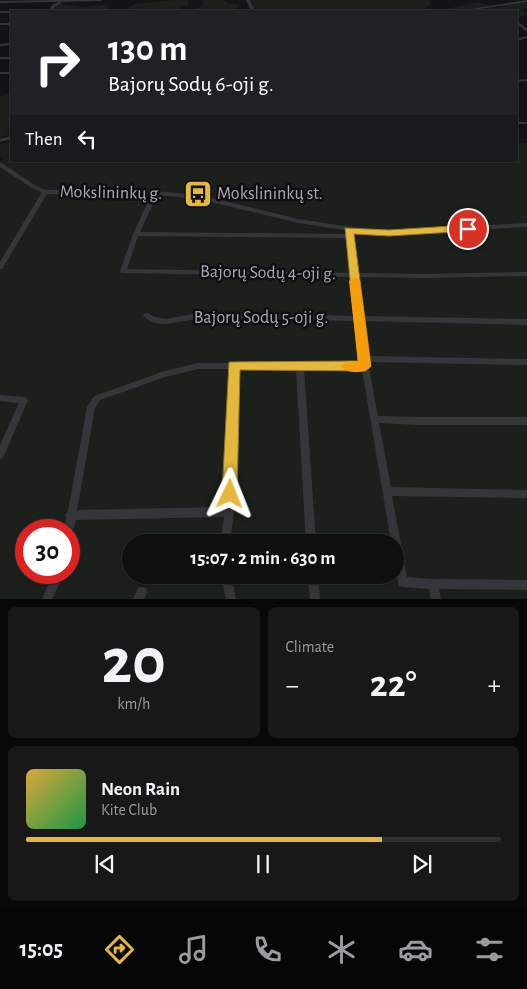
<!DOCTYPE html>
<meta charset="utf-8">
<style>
body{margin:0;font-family:"Alegreya Sans",sans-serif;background:#181819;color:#f1f3f6;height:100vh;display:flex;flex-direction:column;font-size:19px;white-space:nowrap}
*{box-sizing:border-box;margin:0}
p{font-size:16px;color:#9b9c9f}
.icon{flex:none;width:28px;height:28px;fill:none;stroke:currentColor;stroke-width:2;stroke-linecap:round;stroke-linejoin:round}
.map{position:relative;height:599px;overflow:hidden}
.sheet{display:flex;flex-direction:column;gap:8px;padding:8px;background:#080809;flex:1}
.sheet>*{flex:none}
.guide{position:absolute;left:10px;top:10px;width:508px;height:152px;border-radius:0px;box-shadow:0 1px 4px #0004,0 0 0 1px #2f2f30;background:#202124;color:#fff;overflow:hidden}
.speed{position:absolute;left:15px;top:519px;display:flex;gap:10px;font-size:25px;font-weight:700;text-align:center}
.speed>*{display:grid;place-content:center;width:65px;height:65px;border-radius:50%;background:#0f0f10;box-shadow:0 1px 4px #0004,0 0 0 1px #2f2f30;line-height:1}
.speed .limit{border:8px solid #d22;background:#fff;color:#111}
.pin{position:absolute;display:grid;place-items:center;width:42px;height:42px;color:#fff;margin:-21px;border:2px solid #fff;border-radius:50%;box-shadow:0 1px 5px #0007}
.me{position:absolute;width:55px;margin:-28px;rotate:2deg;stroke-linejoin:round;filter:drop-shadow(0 0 4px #0008)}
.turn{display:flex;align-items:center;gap:18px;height:105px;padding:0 15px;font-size:22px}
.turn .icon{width:65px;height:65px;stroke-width:2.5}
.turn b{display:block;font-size:35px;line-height:42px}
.then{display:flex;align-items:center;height:48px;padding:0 15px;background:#0003;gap:10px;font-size:19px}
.big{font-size:38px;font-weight:700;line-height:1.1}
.sheet .tile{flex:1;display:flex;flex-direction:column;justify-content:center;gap:8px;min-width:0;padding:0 18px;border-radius:8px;background:#181819}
.sheet .dial{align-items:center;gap:0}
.dial b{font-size:65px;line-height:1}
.song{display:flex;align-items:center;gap:15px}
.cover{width:60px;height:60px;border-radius:8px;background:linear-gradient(135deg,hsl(40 70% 55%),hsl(140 70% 35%))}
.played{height:5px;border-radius:2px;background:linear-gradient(90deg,#e5b73d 75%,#2f2f30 75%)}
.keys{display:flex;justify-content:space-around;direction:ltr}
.heat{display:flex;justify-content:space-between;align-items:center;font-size:28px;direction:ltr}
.sheet .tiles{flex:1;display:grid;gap:8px;grid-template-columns:1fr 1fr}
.tile:last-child{grid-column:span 2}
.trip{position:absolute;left:122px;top:534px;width:282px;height:50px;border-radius:25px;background:#0f0f10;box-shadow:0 1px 4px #0004,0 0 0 1px #2f2f30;font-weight:700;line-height:50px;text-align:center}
.dock{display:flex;height:80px;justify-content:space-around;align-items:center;background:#060606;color:#9b9c9f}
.dock .icon{width:35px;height:35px}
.dock .active{color:#e5b73d}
.dock b{font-size:22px;color:#f1f3f6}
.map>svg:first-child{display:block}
.green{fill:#1b201c;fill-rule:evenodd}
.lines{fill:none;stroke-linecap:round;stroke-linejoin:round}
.minor{fill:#35363a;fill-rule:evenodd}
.tertiary{fill:#35363a;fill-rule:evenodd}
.route{fill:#e5b73d;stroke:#957728}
.slow{fill:#f59e0b}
.labels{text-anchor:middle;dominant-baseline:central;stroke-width:5;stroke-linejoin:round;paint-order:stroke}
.street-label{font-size:18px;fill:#a7aab5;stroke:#0f0f11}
.poi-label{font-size:18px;fill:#a7aab5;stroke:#0f0f11;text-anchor:start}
</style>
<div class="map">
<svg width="527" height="599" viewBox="0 0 527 599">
<rect width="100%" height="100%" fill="#141416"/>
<!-- green -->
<g class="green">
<path d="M175,0H187L189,5L181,7L182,11H133L128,8L135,4Z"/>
<path d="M202,0H224L229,4H238L239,8L226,11H186L203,6Z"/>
<path d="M251,0H429L431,4L425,8L430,11H256Z"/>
<path d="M527,2V8L522,9L527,14L516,19V11H436L475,3H481L491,8Z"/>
<path d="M61,4L86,7L107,4L110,11H53L54,7Z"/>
<path d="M11,93V134L0,138V96Z"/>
<path d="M11,140V161H516V143H527V599H0V162L5,160L0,156V144ZM26,530H69V572H26ZM131,542H396V575H131Z"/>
</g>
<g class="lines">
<!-- minor -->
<g class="minor">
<path d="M51,0H102L100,1L0,3V1Z"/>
<path d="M246,0H250L255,11H251Z"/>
<path d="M527,0V2L465,11H458Z"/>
<path d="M59,2L62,3L54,7L53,11H49L52,5Z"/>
<path d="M0,11H12L11,13H0Z"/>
<path d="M516,20L527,29V32L516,23Z"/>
<rect x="0" y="23" width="11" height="2"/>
<path d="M527,36V38L516,41V39Z"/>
<path d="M11,43V45L0,46V44Z"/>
<rect x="0" y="57" width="11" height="2"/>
<rect x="0" y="72" width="11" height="2"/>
<path d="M527,79V81L516,82V80Z"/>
<rect x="516" y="122" width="11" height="2"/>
<path d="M11,136V139L0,142V139Z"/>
<path d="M45,190L48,192L2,269H0V262L42,192Z"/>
<path d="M155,191L158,193L140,232L346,234V230L349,228L352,230L357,273L425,274L527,272V276L425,278L358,277L363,316L527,319V325L363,321L368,356L527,359V365L368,362L378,416L418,417H527V425H418L379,423L391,487L527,490V498L392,496L407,577L433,579L527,580V590L439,589L441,599H431L429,589L403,587L399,586L396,573V542H391L362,369H304L316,542H306L296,369H237L234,512L230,542H220L224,517L76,520L72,533L69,535V530H64L66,518L65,515L68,511L87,407L94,396L165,371L198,363H230L233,362L236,363H361L356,321L203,318L166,324H159L150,321L143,316L144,314L147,313L155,317L166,319L203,312L356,316L351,277L121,273L120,271L133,234L152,193ZM138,236L347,238L351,273L127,269ZM198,369H229L224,507L77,510L95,408L100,400L165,377Z"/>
<path d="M0,395L24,397L27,398L28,400L3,458L0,459V445L19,403L0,401Z"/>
<path d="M54,572H65L52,599H42Z"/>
<path d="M221,575H231L236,599H226Z"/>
<path d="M308,575H318L320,599H310Z"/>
<path d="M142,587L146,588L147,592L144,599H133L138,588Z"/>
</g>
<!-- tertiary -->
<path class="tertiary" d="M0,162L36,186L46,190H145L199,195L298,219L378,231L527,223V227L378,235L298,223L199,199L145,194H45L32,188L0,167Z"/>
</g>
<!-- route -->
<path class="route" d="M468,225L472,229L471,231L389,236L354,234L371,366L365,371L240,370L237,494L235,499L230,502L224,499L222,494L229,362L358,361L345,228L389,230Z"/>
<!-- slow -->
<path class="slow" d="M355,277L360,281L371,366C367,374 346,374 341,366L347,361H358L349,281Z"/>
<!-- icons -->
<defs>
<g id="bus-square" transform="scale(1.4375)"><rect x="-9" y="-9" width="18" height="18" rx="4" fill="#e5b73d" stroke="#0f0f11"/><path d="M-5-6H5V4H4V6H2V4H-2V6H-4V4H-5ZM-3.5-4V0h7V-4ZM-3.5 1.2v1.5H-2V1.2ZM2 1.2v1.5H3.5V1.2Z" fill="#111"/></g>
</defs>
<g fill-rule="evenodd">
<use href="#bus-square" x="198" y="194"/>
</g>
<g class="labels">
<!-- street labels -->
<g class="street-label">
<text transform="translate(111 193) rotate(1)">Mokslininkų g.</text>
<text transform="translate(268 273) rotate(1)">Bajorų Sodų 4-oji g.</text>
<text x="261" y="318">Bajorų Sodų 5-oji g.</text>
</g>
<!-- poi labels -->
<g class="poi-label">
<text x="217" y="194">Mokslininkų st.</text>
</g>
</g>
</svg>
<div class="speed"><div class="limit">30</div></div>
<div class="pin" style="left:468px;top:229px;background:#d93025"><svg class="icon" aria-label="arrive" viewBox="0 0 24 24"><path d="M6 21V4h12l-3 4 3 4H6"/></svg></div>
<svg class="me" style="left:230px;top:494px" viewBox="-20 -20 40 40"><path d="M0-17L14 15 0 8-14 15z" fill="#e5b73d" stroke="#fff" stroke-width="4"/></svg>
<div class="trip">15:07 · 2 min · 630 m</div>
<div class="guide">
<div class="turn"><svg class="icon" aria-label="right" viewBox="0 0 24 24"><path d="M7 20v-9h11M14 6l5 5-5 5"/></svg><div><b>130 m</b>Bajorų Sodų 6-oji g.</div></div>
<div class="then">Then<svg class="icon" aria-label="left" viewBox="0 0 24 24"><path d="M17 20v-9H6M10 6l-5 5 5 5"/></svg></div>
</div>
</div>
<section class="sheet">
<div class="tiles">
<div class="tile dial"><b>20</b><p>km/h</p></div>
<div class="tile"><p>Climate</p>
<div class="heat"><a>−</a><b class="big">22°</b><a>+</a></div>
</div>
<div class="tile">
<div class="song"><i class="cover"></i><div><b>Neon Rain</b><p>Kite Club</p></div></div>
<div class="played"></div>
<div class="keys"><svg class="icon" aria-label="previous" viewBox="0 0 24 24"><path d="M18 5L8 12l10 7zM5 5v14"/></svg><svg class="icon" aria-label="pause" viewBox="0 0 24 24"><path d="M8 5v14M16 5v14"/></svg><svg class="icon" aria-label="next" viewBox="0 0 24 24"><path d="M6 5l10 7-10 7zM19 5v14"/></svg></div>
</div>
</div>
</section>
<nav class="dock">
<b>15:05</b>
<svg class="icon active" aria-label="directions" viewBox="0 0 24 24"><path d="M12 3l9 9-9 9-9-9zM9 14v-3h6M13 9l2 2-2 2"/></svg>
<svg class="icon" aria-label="music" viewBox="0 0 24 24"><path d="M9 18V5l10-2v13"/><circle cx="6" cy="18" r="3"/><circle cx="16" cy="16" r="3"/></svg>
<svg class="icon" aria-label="phone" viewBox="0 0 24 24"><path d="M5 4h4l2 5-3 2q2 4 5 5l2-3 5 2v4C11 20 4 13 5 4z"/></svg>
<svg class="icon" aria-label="climate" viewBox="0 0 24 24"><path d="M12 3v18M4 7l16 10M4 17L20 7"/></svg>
<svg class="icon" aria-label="car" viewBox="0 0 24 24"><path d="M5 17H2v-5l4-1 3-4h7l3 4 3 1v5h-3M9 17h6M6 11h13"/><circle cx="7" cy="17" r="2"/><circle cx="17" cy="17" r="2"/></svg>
<svg class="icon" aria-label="filters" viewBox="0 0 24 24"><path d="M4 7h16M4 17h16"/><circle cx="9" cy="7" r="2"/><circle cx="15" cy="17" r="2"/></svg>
</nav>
